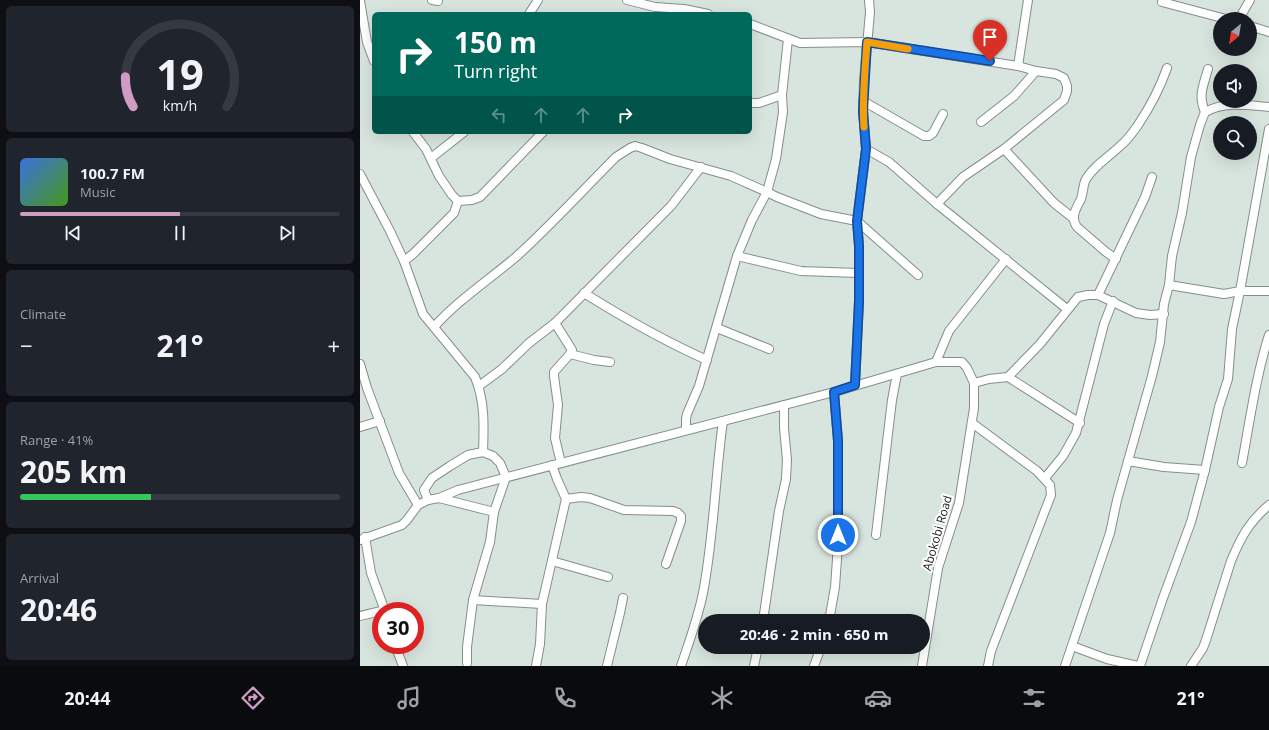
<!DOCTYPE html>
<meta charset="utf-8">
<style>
body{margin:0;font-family:"Open Sans",sans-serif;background:#20242c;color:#f1f3f6;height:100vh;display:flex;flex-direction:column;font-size:15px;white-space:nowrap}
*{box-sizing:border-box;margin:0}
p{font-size:13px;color:#9ea1a6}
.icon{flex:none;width:22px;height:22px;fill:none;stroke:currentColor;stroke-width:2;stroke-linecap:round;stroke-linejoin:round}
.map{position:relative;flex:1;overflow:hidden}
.sheet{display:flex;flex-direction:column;gap:6px;padding:6px;background:#0d0f14;width:360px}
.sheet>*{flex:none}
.top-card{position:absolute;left:12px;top:12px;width:380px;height:122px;border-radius:6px;box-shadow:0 4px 16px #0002;background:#00695c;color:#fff;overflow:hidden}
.needle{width:26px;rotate:210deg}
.tools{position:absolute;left:853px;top:12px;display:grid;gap:8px}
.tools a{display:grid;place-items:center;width:44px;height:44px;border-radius:50%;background:#171b24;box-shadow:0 4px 16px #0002;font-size:20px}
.speed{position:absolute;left:12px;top:602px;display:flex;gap:8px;font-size:20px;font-weight:700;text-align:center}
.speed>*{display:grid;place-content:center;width:52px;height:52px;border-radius:50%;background:#171b24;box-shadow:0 4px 16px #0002;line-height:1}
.speed .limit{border:6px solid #d22;background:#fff;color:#111}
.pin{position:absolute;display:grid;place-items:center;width:34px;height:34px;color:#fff;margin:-41px -17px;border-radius:50% 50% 50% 0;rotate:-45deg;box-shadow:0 0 4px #0007}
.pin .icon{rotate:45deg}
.me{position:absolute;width:44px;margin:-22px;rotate:0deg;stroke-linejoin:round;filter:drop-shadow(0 0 3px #0008)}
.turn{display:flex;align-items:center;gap:14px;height:84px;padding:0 16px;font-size:18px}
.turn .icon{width:52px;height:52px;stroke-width:2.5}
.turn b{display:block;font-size:28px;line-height:34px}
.lanes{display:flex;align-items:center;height:38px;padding:0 16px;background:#0003;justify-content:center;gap:20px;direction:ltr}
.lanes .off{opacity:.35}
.big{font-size:30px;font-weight:700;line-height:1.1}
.sheet .widget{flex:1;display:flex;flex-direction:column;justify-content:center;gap:6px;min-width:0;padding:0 14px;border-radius:6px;background:#20242c}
.sheet .dial{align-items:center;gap:0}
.dial svg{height:104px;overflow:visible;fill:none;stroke:#363941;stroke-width:7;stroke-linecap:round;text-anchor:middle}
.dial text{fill:#f1f3f6;stroke:none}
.song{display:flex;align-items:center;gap:12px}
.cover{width:48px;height:48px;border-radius:6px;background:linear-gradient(135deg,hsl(220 70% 55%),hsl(100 70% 35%))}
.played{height:4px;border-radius:2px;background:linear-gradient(90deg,#d19cc4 50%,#363941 50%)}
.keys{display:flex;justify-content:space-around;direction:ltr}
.heat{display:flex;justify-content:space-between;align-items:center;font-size:22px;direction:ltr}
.charge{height:6px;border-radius:3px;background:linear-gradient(90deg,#34c759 41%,#363941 0)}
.trip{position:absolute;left:338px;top:614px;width:232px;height:40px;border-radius:20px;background:#171b24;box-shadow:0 4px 16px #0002;font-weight:700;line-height:40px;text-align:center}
.dock{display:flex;height:64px;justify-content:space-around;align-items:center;background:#090b0e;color:#9ea1a6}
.dock .icon{width:28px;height:28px}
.dock .current{color:#d19cc4}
.dock b{font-size:18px;color:#f1f3f6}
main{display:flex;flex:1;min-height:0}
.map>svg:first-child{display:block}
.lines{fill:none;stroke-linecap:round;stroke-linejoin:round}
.street-casing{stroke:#848f89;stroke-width:10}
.street{stroke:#fff;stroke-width:8}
.route-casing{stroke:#114b97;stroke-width:10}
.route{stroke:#1a73e8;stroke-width:7}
.slow{stroke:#f59e0b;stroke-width:7}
.labels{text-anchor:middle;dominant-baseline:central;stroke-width:4;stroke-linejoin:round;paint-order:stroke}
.street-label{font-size:12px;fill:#1a1f1c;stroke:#fff}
</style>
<main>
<section class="sheet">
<div class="widget dial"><svg viewBox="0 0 100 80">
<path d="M14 69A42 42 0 1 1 86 69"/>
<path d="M14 69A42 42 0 0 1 8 46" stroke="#d19cc4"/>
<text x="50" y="56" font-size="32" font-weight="700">19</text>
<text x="50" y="72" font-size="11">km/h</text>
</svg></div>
<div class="widget">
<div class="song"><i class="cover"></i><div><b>100.7 FM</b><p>Music</p></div></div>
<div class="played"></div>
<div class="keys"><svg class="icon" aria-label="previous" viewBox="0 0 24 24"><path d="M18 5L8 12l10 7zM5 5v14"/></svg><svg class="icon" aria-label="pause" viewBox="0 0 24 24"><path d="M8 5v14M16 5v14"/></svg><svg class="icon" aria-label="next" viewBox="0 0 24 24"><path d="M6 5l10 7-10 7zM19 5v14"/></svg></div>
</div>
<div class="widget"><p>Climate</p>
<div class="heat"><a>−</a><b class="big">21°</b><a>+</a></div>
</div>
<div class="widget"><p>Range · 41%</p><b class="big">205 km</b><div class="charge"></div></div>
<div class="widget"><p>Arrival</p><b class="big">20:46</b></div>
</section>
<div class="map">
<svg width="909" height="666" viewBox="0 0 909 666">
<rect width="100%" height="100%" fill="#d8e5de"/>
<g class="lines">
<!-- street casing -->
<g class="street-casing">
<g id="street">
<path d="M72,0L78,1"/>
<path d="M267,0L295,7L324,9L348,14"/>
<path d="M0,1L7,42L14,61"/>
<path d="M802,2L866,19"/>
<path d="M169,14L178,0"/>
<path d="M879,19L890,0"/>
<path d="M390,24L440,43L507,42L658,66L676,71L696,74L704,78L707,86V91L704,100L644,149L603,177L577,204"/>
<path d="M890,26L909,32"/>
<path d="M658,66L668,0"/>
<path d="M503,101L564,136H569L573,133L583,114"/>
<path d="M390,103H399L422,95"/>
<path d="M845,112C838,95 843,87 848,69"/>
<path d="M621,122L654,96L676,71"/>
<path d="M53,132L66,149L79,176L92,195L98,201L112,200L120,197L183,132"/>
<path d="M506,149L529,162L577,204L707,309"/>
<path d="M644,149L694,203L713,218"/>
<path d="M71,158L104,132"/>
<path d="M0,174L30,231L44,261L63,314L115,377C125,401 124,426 123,452"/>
<path d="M377,256L441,271L498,273"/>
<path d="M756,259L746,252L717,227C710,217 716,209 721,199C723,193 723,187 725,181C732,167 749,157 760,146C767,141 773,132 778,125C790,107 800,88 807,68"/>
<path d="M44,261L53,254L94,213L98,201"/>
<path d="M809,285L864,294L880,291H909"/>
<path d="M224,293C264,318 304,341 347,360"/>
<path d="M738,295L785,197L792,177"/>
<path d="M195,323L212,350L210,354L194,372V376L198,405L195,438L201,463"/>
<path d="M74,327C98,300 129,280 157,256C191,225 223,190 256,157L270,148L275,146L282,148L310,159L371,176L407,192L417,197L461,214L497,221L558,275"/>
<path d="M357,328L409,349"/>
<path d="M210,354L234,360L250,362"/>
<path d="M576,362L589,331L646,259"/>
<path d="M0,364L7,388L39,473L58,505"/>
<path d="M648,377L720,423"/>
<path d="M495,385L499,301V246L497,221L506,149L503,111L504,80L510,12L509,0"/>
<path d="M119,386L142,369L169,343L195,323L311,206L341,167"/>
<path d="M612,423L677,471L690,485L691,495L631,651L628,666"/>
<path d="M0,427L20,421"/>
<path d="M326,430V419L327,414L339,386L377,256L392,220L407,192L416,159L423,112L422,95L428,39"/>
<path d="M768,461L804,467L845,470"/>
<path d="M882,463C890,420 896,376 909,335"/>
<path d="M685,478L703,456L716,433L744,324L753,301"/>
<path d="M79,498L134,512"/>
<path d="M206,499L221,497L230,498L264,510L313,511L318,513L321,516V521L306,564"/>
<path d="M68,500L64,490L72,478L90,466L108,455L123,452L133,456L140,463L146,477L134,512L130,542L113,600L107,647V663"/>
<path d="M516,535L532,400L537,374"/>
<path d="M5,537L11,573L25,611"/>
<path d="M0,540L42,525L47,520L58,505L68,500L79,498L98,490L474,392L576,362H602L607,368L614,383L629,379L648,377L680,344L718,297L728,295H738L776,313L790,315L804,314"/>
<path d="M192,561L248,577"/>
<path d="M113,600L182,604"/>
<path d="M0,616L25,610"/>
<path d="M403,621L419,511L426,479L427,460L424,428V405"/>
<path d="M469,621L475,587L478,545V441L474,392"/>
<path d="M35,645L43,666"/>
<path d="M712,646L747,659L778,666"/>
<path d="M176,666L180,644L182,604L206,499L197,479L192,465"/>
<path d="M247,666L260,613L263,598"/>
<path d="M321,666C329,642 338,618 343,593C354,536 355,478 363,421"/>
<path d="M394,666L398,647"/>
<path d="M454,666L461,647"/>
<path d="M562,666L578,568L599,503L614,408V383"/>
<path d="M705,666L750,533L757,500L792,376L800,342L804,304L809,285L812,256L822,213L831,157L840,125L845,112C866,101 886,105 909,107"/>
<path d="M780,666L803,598L831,522L845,470L859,407L868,379L872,329L880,291L909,129"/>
<path d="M831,666L843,648L846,640L871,561C881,537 889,522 909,505"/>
</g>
</g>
<!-- street -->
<use href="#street" class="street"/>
</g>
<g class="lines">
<!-- route casing -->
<g class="route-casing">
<path id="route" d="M478,535V441L474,392L495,385L499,301V246L497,221L506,149L503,111L507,42L630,61"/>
</g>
<!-- route -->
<use href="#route" class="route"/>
<!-- slow -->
<path class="slow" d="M504,127C502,99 505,70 507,42L548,49"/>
</g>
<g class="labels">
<!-- street labels -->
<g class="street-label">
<text transform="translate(577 533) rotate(-74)">Abokobi Road</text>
</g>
</g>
</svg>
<div class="tools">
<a><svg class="needle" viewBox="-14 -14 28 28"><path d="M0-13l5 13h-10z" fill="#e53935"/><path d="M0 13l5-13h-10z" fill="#9ea1a6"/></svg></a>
<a><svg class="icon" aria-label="sound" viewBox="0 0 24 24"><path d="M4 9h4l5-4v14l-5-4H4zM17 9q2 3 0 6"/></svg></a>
<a><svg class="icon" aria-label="search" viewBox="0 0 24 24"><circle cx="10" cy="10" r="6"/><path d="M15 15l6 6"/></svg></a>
</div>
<div class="speed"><div class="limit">30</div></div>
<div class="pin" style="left:630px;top:61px;background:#d93025"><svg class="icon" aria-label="arrive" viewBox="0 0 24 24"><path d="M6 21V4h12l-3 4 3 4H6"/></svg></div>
<svg class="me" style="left:478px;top:535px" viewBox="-20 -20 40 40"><circle r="17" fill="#1a73e8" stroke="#fff" stroke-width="3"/><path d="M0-11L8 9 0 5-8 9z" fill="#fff"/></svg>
<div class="trip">20:46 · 2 min · 650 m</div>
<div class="top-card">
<div class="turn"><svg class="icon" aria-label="right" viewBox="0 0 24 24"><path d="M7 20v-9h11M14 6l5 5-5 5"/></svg><div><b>150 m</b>Turn right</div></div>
<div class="lanes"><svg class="icon off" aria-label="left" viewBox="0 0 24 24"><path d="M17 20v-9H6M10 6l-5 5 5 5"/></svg><svg class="icon off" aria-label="ahead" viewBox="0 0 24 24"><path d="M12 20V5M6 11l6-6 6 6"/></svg><svg class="icon off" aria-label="ahead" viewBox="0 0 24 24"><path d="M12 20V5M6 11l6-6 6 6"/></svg><svg class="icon" aria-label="right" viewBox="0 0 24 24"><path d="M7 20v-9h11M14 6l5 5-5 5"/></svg></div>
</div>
</div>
</main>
<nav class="dock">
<b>20:44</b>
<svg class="icon current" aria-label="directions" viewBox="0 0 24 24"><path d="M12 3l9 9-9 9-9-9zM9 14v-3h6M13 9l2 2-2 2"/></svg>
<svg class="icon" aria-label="music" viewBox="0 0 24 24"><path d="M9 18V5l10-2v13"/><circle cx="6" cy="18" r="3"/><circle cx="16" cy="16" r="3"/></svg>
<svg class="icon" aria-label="phone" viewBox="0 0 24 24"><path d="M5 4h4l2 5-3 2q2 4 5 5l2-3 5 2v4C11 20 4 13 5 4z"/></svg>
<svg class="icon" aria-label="climate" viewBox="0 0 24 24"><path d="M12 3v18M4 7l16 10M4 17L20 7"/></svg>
<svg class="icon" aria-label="car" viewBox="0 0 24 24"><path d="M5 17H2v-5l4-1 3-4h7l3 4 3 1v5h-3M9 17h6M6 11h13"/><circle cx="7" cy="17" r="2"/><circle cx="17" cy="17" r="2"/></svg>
<svg class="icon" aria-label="filters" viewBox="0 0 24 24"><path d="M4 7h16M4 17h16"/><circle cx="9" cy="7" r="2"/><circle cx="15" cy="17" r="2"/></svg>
<b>21°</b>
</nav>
